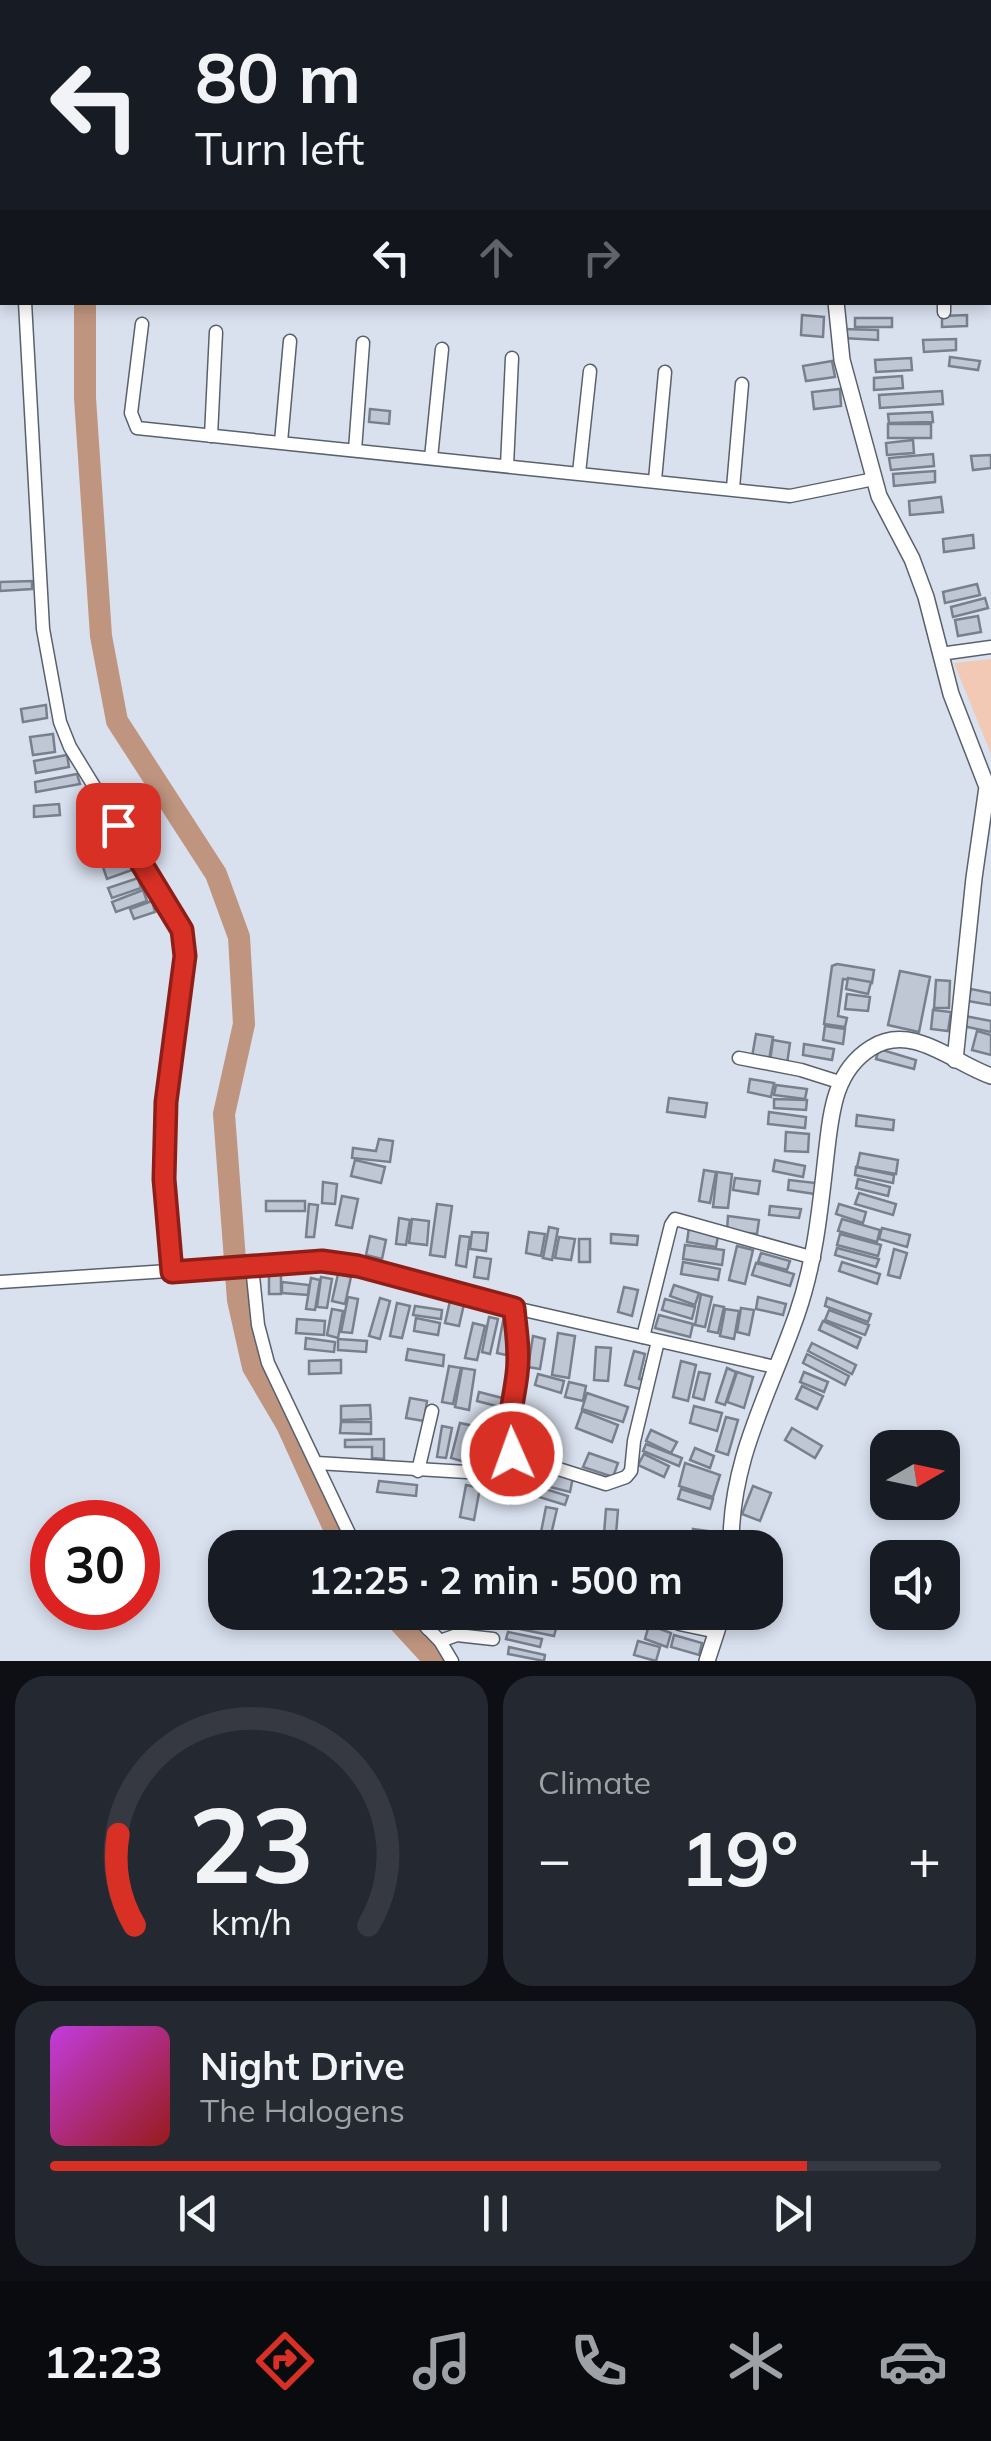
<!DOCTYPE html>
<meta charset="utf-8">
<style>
body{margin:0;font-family:Mulish,sans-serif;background:#242831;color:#f1f3f6;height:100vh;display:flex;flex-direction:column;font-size:38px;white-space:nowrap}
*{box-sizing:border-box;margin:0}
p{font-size:32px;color:#9ea1a6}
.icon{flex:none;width:55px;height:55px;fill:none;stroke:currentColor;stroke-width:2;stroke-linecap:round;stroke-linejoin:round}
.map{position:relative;height:1661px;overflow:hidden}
.sheet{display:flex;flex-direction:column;gap:15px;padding:15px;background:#0d0f14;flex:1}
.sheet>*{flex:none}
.hud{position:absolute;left:0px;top:0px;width:992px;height:305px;box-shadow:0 5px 15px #0003;background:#171b24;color:#f1f3f6;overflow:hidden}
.needle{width:65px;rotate:81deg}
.controls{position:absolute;left:870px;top:1430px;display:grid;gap:20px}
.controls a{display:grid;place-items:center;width:90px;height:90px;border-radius:20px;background:#171b24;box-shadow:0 5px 15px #0003;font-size:50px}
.speed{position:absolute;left:30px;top:1500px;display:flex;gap:20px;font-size:50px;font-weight:700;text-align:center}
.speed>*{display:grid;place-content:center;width:130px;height:130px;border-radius:50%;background:#171b24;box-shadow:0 5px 15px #0003;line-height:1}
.speed .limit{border:15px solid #d22;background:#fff;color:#111}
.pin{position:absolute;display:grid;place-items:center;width:85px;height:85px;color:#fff;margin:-42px;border-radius:20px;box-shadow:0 5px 15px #0006}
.me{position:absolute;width:110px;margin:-55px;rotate:358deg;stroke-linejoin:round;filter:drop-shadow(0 0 8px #0008)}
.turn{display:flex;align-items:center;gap:35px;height:210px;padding:0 30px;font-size:45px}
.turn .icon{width:130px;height:130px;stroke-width:2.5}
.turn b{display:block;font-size:70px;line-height:85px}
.lanes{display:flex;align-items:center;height:95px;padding:0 30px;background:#0003;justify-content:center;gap:50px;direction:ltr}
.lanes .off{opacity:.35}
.big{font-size:75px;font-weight:700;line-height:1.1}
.sheet .widget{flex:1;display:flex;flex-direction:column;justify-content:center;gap:15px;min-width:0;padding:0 35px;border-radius:30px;background:#242831}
.sheet .dial{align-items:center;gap:0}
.dial svg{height:260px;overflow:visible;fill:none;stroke:#363941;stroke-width:7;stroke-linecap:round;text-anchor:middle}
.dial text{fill:#f1f3f6;stroke:none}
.song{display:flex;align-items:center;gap:30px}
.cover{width:120px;height:120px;border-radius:15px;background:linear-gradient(135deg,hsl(290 70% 55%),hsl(0 70% 35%))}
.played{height:10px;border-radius:5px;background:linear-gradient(90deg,#d93025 85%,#363941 85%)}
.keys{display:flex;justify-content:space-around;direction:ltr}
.heat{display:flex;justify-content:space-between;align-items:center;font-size:55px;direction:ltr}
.sheet .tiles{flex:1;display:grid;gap:15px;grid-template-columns:1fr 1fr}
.widget:last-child{grid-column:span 2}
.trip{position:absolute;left:208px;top:1530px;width:575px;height:100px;border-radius:30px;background:#171b24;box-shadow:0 5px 15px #0003;font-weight:700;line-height:100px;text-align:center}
.tab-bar{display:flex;height:160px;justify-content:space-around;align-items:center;background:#090b0e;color:#9ea1a6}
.tab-bar .icon{width:70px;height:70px}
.tab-bar .on{color:#d93025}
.tab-bar b{font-size:45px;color:#f1f3f6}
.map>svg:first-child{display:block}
.green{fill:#f1c9b4}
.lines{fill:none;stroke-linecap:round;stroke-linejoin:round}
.river{stroke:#bf957f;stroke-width:22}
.building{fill:#bfc7d5;stroke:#79808d;stroke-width:2.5}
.service-casing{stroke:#5a616d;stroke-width:9}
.minor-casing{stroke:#5a616d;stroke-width:15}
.tertiary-casing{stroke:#5a616d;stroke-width:18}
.service{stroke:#fff;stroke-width:6}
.minor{stroke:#fff;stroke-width:12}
.tertiary{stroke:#fff;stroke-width:15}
.route-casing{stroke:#8d1f18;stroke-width:25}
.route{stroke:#d93025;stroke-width:18}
</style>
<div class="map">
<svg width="991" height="1661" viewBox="0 0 991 1661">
<rect width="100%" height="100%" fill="#d9e1ef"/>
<!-- green -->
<path class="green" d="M991,659V754L954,663Z"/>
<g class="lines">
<!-- river -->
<g class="river">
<path d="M43,0V2"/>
<path d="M85,302V398L101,636L117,721L216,874L239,937L244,1024L224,1114L238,1300L253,1367L287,1425L343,1548"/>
<path d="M390,1612L435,1661"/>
</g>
</g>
<!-- building -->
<g class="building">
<path d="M802,315L824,317L823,337L801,335Z"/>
<path d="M967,315V326L942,327V316Z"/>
<rect x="855" y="318" width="37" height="9"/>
<path d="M843,329L878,330V340L843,338Z"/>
<path d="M956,339V350L924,352L923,340Z"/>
<path d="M950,357L980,361L978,370L949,366Z"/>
<path d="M911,358L912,370L876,372L875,360Z"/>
<path d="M832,361L835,377L806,381L803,366Z"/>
<path d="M902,376L903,388L874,390V378Z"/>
<path d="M840,389L841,406L814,409L812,392Z"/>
<path d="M942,391L943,404L880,408L879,395Z"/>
<path d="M370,409L390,411L389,424L369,422Z"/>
<path d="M932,412L933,422L889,423L888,414Z"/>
<rect x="888" y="424" width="43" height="14"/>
<path d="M913,440L914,453L887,455L886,443Z"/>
<path d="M933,454L934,466L891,470L889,458Z"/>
<path d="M991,455V468L973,470L971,456Z"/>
<path d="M935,471V482L894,486L893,474Z"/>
<path d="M941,497L943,512L910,515L909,501Z"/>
<path d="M973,535L974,548L944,552L943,539Z"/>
<path d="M32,581V589L0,591V582Z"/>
<path d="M977,584L980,595L945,603L943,592Z"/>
<path d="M985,598L988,608L953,617L951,607Z"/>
<path d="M978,616L981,632L958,636L955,620Z"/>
<path d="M46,705L47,718L23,722L21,709Z"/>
<path d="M53,734L55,752L33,755L30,737Z"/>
<path d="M67,755L69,767L36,773L34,761Z"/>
<path d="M77,774L80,784L36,792L35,782Z"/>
<path d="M59,804L60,815L34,817V806Z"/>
<path d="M128,859L132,870L107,879L103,867Z"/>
<path d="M138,878L141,888L112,898L108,888Z"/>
<path d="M143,890L147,901L116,912L112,902Z"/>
<path d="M152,901L155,912L134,919L130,909Z"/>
<path d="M837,964L874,970L872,983L843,979L838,1016L847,1018L845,1027L824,1024L832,966Z"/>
<path d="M900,971L930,977L919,1032L888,1025Z"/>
<path d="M848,978L871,982L868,994L846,989Z"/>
<path d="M936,980L950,981L949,1008H934Z"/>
<path d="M971,989L991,993V1005L968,1001Z"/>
<path d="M847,994L870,997L868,1011L845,1009Z"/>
<path d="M933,1010L951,1012L948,1031L931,1029Z"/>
<path d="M965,1016L991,1021V1032L963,1026Z"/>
<path d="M825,1026L845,1029L843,1044L823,1040Z"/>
<path d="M977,1031L991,1035V1055L972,1050Z"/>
<path d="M756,1034L773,1037L769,1060L752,1057Z"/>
<path d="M773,1040L790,1043L787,1064L770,1061Z"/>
<path d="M804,1044L834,1049L832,1060L803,1055Z"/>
<path d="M879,1049L916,1060L914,1069L876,1059Z"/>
<path d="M750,1079L774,1083L771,1097L748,1092Z"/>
<path d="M776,1085L807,1089L805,1099L774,1095Z"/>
<path d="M669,1098L707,1103L705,1117L667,1112Z"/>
<path d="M774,1099L807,1100L806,1110L774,1108Z"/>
<path d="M769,1112L806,1117L805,1128L768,1124Z"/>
<path d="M857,1115L894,1120L893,1130L856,1126Z"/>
<path d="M786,1132L809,1134L808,1152L785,1151Z"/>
<path d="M379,1139L393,1141L390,1162L352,1158L353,1148L376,1151Z"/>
<path d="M860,1153L898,1160L896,1174L857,1167Z"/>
<path d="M355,1160L385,1167L381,1183L351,1176Z"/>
<path d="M775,1160L805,1166L803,1177L773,1171Z"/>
<path d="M856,1167L894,1175L893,1183L855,1175Z"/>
<path d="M704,1170L716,1172L710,1203L699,1201Z"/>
<path d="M717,1172L732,1174L728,1208L713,1207Z"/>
<path d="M735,1178L760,1181L758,1194L733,1190Z"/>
<path d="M858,1179L890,1187L888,1196L856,1188Z"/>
<path d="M789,1180L816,1183L815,1194L788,1190Z"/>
<path d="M323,1182L337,1184L335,1204L322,1203Z"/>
<path d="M859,1193L896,1204L893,1215L855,1204Z"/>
<path d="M342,1196L358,1199L352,1228L336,1225Z"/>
<rect x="266" y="1201" width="39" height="10"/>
<path d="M309,1204L318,1205L314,1237H306Z"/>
<path d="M437,1204L452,1206L445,1257L430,1255Z"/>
<path d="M839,1204L866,1212L863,1223L836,1214Z"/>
<path d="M770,1206L801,1209L799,1218L769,1215Z"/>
<path d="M728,1216L759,1220L757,1234L727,1231Z"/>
<path d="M399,1218L410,1220L406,1245L396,1244Z"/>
<path d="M412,1219L429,1221L427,1245L409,1243Z"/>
<path d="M842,1219L880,1230L877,1242L838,1231Z"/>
<path d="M549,1227L558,1229L552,1260L543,1258Z"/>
<path d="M689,1227L719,1231L716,1247L687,1242Z"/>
<path d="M882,1228L910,1235L907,1247L879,1239Z"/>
<path d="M472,1232L488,1233L486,1251L470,1249Z"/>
<path d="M529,1232L545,1234L541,1256L526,1253Z"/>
<path d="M611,1234L638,1236L637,1245L611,1243Z"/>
<path d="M840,1234L881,1245L878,1256L837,1245Z"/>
<path d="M370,1236L386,1240L382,1259L366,1255Z"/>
<path d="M460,1236L470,1237L466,1267L456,1265Z"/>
<path d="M559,1237L575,1239L571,1260L555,1258Z"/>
<rect x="579" y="1239" width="11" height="23"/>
<path d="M685,1245L724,1250L722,1265L683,1259Z"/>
<path d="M737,1246L753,1250L745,1284L729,1280Z"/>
<path d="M837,1248L879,1259L876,1267L835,1255Z"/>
<path d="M894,1249L907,1253L900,1278L888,1275Z"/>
<path d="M761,1253L790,1261L787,1270L758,1262Z"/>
<path d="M477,1257L491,1259L488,1279L474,1277Z"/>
<path d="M683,1262L720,1269L718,1280L681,1274Z"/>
<path d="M842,1262L880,1274L877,1284L839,1271Z"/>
<path d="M756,1263L794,1274L790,1286L752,1275Z"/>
<rect x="269" y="1272" width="12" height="22"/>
<path d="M338,1274L351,1277L345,1304L332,1301Z"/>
<path d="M321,1277L332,1279L327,1308L317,1307Z"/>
<path d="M311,1278L320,1280L315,1310L306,1309Z"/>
<path d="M282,1282L309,1285L308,1295L282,1293Z"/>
<path d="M674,1285L699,1293L695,1305L670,1296Z"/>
<path d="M624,1287L638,1290L632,1316L618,1312Z"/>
<path d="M701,1294L712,1297L705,1327L695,1325Z"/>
<path d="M348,1297L358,1299L352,1333L341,1332Z"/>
<path d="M758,1297L786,1304L783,1315L756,1309Z"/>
<path d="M380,1298L390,1301L380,1339L369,1336Z"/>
<path d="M827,1298L871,1314L868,1322L825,1306Z"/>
<path d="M665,1299L695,1307L692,1319L662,1310Z"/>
<path d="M450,1301L464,1304L459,1326L445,1323Z"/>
<path d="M397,1303L410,1306L402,1338L390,1336Z"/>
<path d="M714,1305L724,1307L718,1333L708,1331Z"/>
<path d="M415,1306L442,1310L441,1319L413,1315Z"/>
<path d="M741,1308L754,1310L749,1335L737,1332Z"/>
<path d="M332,1309L343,1311L338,1338L327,1335Z"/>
<path d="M725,1309L739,1311L734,1339L720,1336Z"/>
<path d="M829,1310L869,1325L865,1335L825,1320Z"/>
<path d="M659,1315L693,1324L690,1337L655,1328Z"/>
<path d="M504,1316L513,1318L506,1355L497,1353Z"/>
<path d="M489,1317L498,1319L490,1354L482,1352Z"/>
<path d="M416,1318L440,1323L438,1335L414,1331Z"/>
<path d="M297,1319L325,1321L324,1335L296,1333Z"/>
<path d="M823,1321L861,1338L857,1348L819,1330Z"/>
<path d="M473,1323L485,1326L477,1360L465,1358Z"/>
<path d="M558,1333L575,1336L569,1378L552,1375Z"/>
<path d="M533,1336L545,1339L540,1369L528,1367Z"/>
<path d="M306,1338L335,1342L334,1352L305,1349Z"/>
<path d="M338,1339L367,1341L366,1352L338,1350Z"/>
<path d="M812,1343L856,1365L852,1374L808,1351Z"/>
<path d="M596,1347L611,1348L608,1381L594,1380Z"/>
<path d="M408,1349L444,1355L443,1366L406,1360Z"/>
<path d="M634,1351L645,1354L639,1379L642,1380L647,1360L651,1361L644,1390L625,1385Z"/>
<path d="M807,1354L849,1376L845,1385L803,1363Z"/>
<path d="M341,1360V1373L309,1374V1361Z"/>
<path d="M681,1361L696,1365L688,1401L673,1397Z"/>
<path d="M449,1366L461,1368L453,1404L442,1402Z"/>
<path d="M462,1368L475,1370L469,1410L455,1407Z"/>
<path d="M727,1368L736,1372L725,1405L716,1402Z"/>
<path d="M699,1372L710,1374L704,1400L693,1397Z"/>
<path d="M737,1372L753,1377L744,1408L727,1402Z"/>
<path d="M804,1372L828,1382L824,1392L800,1382Z"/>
<path d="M538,1374L564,1381L561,1393L535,1385Z"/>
<path d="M569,1382L586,1386L583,1401L565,1397Z"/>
<path d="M802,1386L823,1396L817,1409L796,1399Z"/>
<path d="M479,1392L506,1399L504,1408L477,1401Z"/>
<path d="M587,1393L628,1407L623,1422L582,1409Z"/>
<path d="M410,1398L427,1401L424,1421L406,1418Z"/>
<path d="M370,1405L371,1419L341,1420V1406Z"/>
<path d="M694,1406L722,1413L717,1431L690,1423Z"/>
<path d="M582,1411L618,1425L612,1442L576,1428Z"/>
<path d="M726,1417L738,1420L728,1455L716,1451Z"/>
<path d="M341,1422H371V1434L340,1433Z"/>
<path d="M460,1423L474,1426L465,1462L451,1458Z"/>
<path d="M442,1426L452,1428L446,1458L437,1457Z"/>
<path d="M482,1426L494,1428L487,1460L476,1458Z"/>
<path d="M792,1428L822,1446L815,1458L785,1440Z"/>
<path d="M651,1430L677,1442L671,1453L646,1441Z"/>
<path d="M384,1439V1459L372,1458V1447H345V1440Z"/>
<path d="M646,1444L682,1458L679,1466L643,1451Z"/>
<path d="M695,1448L714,1456L710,1468L690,1460Z"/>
<path d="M589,1453L618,1463L613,1477L583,1467Z"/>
<path d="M644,1454L669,1466L664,1477L638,1465Z"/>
<path d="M685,1463L720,1475L713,1497L679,1486Z"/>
<path d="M549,1473L573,1477L570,1492L546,1486Z"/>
<path d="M379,1481L417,1485L416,1496L377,1492Z"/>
<path d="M466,1485L480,1488L474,1520L460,1517Z"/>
<path d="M753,1486L771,1493L760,1521L742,1514Z"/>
<path d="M542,1488L568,1496L565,1505L539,1497Z"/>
<path d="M681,1489L713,1499L710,1509L678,1499Z"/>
<path d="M546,1507L557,1509L550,1539L540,1537Z"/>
<path d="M606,1509L618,1510L615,1547L603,1546Z"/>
<path d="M693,1529L708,1531L705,1548H691Z"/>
<path d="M517,1617L557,1625L554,1636L515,1628Z"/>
<path d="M649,1625L671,1633L667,1647L645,1639Z"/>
<path d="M508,1632L542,1639L540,1647L506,1639Z"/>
<path d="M674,1635L702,1643L699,1655L671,1647Z"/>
<path d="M638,1641L660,1647L656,1661L634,1655Z"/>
<path d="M509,1647L545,1655L544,1661L508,1654Z"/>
</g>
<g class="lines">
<!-- service casing -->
<g class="service-casing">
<path id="service" d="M780,0L799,2"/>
</g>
<!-- minor casing -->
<g class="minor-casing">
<g id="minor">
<path d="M848,0L849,2"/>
<path d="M0,90L2,97"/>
<path d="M990,215H991"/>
<path d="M25,302L43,629L60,722L70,747L182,930C190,987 172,1043 166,1100C161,1158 167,1215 172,1272"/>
<path d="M944,312V302"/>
<path d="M142,324L131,413L137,428L790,496L874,479"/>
<path d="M211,436L216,332"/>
<path d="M281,442L290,341"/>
<path d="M355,450L363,343"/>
<path d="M431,458L442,349"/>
<path d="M507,466L512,358"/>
<path d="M579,473L590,371"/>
<path d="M655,480L665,372"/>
<path d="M733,488L742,384"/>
<path d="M940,654L991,647"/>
<path d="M739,1058L801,1070L839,1082"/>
<path d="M252,1266L258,1325L268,1363L356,1548"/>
<path d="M0,1282L321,1261L357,1266L515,1308L775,1367"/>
<path d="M643,1337L671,1225L675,1219L814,1258"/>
<path d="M511,1454L606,1484L626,1477L631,1471L634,1441L658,1341"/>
<path d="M317,1463L500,1474L511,1454L512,1421L509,1411L518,1368L515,1308"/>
<path d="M418,1471L432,1411"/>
<path d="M629,1545L642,1548"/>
<path d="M412,1612L440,1641L452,1661"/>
<path d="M675,1612L679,1624L717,1632"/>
<path d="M428,1629C446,1609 467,1616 491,1619"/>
<path d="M440,1641L457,1635L493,1639"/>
</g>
</g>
<!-- tertiary casing -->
<g class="tertiary-casing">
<g id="tertiary">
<path d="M865,2L866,0"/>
<path d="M836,302L842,360L879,496L912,559L926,597L951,694L987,787L974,878L955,1060"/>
<path d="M731,1548C730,1459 769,1395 797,1314C815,1262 820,1210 826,1156C831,1115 833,1072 871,1048C912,1022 953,1063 991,1076"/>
<path d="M707,1661L723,1612"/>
</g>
</g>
<!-- service -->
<use href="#service" class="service"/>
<!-- minor -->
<use href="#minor" class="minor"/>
<!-- tertiary -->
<use href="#tertiary" class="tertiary"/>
</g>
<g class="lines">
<!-- route casing -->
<g class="route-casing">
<path id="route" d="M118,825L182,930L185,956L166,1102L164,1179L172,1272L322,1261L358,1266L514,1308C516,1330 520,1352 517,1374C514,1401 505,1428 512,1454"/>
</g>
<!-- route -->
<use href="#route" class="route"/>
</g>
</svg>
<div class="controls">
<a><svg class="needle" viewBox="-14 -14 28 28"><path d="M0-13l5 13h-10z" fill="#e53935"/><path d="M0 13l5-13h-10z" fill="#9ea1a6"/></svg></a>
<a><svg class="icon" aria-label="sound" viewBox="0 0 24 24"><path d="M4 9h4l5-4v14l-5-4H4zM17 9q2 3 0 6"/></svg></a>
</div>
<div class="speed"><div class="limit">30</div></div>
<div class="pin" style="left:118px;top:825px;background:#d93025"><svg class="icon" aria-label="arrive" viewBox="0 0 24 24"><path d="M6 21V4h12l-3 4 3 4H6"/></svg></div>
<svg class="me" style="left:512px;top:1454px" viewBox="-20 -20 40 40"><circle r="17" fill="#d93025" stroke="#fff" stroke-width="3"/><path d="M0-11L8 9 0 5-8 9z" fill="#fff"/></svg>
<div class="trip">12:25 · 2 min · 500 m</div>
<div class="hud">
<div class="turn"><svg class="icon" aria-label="left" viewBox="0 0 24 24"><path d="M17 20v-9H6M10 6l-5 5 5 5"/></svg><div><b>80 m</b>Turn left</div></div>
<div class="lanes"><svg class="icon" aria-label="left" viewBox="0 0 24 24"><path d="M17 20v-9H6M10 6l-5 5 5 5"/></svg><svg class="icon off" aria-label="ahead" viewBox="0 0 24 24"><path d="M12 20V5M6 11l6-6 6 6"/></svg><svg class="icon off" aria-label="right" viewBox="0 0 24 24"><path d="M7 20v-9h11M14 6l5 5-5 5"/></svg></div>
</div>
</div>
<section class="sheet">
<div class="tiles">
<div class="widget dial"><svg viewBox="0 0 100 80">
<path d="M14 69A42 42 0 1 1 86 69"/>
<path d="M14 69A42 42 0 0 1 9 41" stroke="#d93025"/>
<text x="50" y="56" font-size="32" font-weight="700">23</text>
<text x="50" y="72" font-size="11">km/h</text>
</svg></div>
<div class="widget"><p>Climate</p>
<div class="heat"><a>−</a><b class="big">19°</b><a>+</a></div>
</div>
<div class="widget">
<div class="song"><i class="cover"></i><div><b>Night Drive</b><p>The Halogens</p></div></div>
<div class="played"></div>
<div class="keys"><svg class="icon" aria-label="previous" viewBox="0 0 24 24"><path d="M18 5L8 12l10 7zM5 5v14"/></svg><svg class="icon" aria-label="pause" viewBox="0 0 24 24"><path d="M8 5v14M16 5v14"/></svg><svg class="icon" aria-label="next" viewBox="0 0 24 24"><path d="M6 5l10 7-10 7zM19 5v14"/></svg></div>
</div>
</div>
</section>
<nav class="tab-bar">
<b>12:23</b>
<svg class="icon on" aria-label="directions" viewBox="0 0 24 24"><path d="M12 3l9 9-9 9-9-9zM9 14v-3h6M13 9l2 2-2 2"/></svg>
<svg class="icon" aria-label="music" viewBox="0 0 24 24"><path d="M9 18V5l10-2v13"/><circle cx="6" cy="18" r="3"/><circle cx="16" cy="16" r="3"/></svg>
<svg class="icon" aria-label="phone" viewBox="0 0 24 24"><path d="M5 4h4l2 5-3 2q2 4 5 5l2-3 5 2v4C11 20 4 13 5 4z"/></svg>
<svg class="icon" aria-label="climate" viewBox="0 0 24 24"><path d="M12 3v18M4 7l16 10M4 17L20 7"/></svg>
<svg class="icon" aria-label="car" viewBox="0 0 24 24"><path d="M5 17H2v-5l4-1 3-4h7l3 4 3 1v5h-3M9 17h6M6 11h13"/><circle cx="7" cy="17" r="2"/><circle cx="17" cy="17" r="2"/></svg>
</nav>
